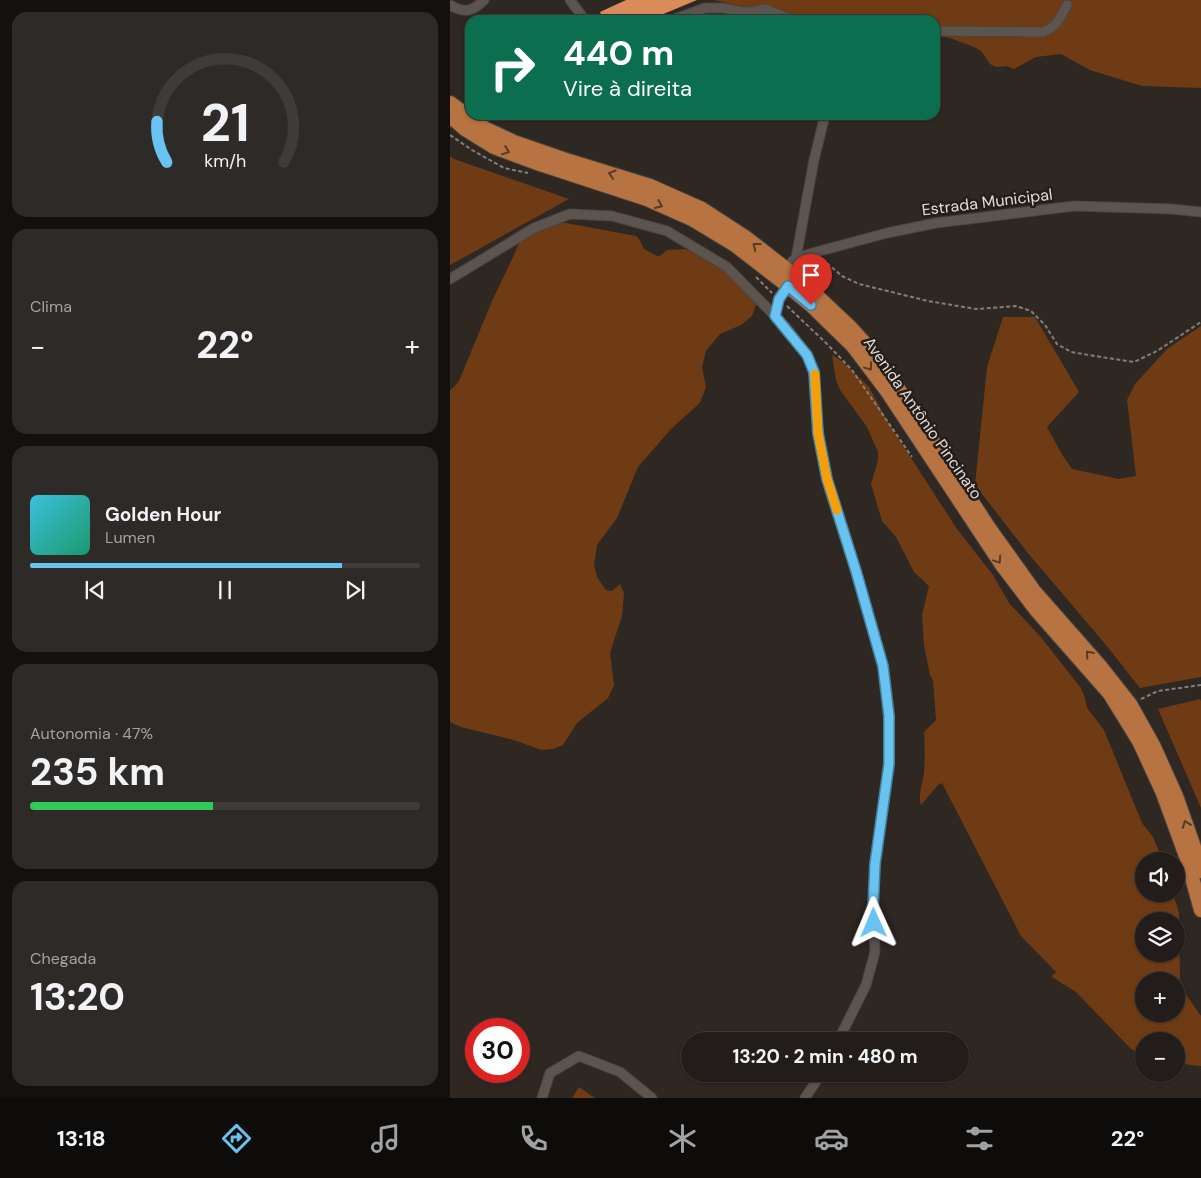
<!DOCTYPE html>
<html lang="pt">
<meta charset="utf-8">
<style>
body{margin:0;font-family:"DM Sans",sans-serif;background:#2e2a27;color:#f1f3f6;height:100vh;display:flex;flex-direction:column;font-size:19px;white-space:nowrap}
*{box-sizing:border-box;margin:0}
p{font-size:16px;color:#a2a2a2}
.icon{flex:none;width:28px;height:28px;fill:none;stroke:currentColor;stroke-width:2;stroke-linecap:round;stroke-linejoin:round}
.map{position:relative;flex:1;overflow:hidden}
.side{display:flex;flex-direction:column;gap:12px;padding:12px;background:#13100e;width:450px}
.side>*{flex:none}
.guide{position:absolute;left:15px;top:15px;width:475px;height:105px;border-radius:15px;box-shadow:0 1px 4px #0004,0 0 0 1px #3f3b39;background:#0b6e4f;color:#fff;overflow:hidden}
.controls{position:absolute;left:685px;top:852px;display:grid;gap:10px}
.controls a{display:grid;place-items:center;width:50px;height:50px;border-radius:50%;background:#221d1a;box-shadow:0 1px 4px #0004,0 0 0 1px #3f3b39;font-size:25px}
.speed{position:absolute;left:15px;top:1018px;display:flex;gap:10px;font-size:25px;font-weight:700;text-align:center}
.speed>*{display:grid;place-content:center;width:65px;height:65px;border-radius:50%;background:#221d1a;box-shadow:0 1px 4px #0004,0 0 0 1px #3f3b39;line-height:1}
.speed .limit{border:8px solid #d22;background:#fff;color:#111}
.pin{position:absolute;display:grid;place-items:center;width:42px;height:42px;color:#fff;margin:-51px -21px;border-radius:50% 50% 50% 0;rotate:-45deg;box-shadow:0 0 5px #0007}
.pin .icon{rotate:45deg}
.me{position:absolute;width:55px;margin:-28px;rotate:359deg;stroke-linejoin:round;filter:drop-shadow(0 0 4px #0008)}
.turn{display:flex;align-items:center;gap:18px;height:105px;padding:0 15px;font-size:22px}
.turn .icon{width:65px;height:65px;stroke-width:2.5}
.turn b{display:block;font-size:35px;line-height:42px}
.big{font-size:38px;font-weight:700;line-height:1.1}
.side .widget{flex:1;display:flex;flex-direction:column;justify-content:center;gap:8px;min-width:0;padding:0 18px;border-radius:15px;background:#2e2a27}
.side .dial{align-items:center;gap:0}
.dial svg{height:130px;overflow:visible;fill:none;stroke:#3f3b39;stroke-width:7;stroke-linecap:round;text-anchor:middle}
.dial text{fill:#f1f3f6;stroke:none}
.song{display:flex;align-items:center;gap:15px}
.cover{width:60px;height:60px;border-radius:8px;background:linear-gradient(135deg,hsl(190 70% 55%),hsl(160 70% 35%))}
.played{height:5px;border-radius:2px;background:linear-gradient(90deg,#69c3f1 80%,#3f3b39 80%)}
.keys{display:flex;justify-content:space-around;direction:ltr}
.heat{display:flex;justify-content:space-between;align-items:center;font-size:28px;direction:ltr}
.charge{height:8px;border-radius:4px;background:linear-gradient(90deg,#34c759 47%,#3f3b39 0)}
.trip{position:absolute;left:231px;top:1032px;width:288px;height:50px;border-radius:25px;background:#221d1a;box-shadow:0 1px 4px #0004,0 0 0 1px #3f3b39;font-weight:700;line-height:50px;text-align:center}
.menu{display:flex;height:80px;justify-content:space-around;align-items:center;background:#0e0c0a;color:#a2a2a2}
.menu .icon{width:35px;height:35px}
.menu .current{color:#69c3f1}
.menu b{font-size:22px;color:#f1f3f6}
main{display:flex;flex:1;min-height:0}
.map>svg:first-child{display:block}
.green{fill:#6f3b15;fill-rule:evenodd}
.building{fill:#d98b5a}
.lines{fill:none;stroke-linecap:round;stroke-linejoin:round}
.minor-casing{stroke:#4b4541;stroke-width:11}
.primary-casing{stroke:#4b4541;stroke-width:16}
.path{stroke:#847e7b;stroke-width:2;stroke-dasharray:4 2.5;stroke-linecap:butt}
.minor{stroke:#5c544f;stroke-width:9}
.primary{stroke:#b77341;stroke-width:14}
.oneway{stroke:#573b27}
.route-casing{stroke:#447f9d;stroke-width:12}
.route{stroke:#69c3f1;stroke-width:9}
.slow{stroke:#f59e0b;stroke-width:9}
.labels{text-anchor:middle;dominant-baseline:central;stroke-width:5;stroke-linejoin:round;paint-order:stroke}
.street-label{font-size:16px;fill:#e0dbd9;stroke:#241d19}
</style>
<main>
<section class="side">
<div class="widget dial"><svg viewBox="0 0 100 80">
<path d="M14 69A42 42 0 1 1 86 69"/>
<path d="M14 69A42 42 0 0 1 8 44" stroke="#69c3f1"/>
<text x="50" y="56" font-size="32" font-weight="700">21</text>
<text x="50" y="72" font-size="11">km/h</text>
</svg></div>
<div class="widget"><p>Clima</p>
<div class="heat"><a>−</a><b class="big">22°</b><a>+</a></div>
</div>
<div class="widget">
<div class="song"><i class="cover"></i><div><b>Golden Hour</b><p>Lumen</p></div></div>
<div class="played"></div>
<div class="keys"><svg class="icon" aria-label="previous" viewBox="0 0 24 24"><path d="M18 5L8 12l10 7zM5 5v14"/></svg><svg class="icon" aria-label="pause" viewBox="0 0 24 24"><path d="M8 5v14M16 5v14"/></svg><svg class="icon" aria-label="next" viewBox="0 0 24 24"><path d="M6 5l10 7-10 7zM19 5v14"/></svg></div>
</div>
<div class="widget"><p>Autonomia · 47%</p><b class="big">235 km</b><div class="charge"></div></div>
<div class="widget"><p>Chegada</p><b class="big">13:20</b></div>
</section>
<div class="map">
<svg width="751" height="1098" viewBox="0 0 751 1098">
<rect width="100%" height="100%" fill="#2e2722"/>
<!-- green -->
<g class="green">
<path d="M264,0H751V88L692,86L640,70L611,54L586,57L564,69L557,66L546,67L540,64L532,52L524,47L500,38L485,35V20H333L330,12L323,7L299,8Z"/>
<path d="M268,14L282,16L297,20H242L250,17Z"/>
<path d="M0,156L4,159L119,199L0,265Z"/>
<path d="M94,223H116L186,236L189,239L194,249L207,256H210L217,250L235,249L264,262L291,280L307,302L302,316L291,325L270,334L256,351L252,367L256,387L250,403L222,428L188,467L167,518L147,545L144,565L147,577L156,590L162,591L170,584L174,593L172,616L160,653L164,685L158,698L127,723L113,745L103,749L91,750L64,740L11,727L0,722V390L4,387L9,381L42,301L64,255L71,237Z"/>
<path d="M553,317H585L629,392L597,427L613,456L622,469L669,479L686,476L677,400L685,384L717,349L751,326V677L690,688L656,645L577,552L525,485L537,367Z"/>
<path d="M382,355L393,362L419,387L439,424L507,529L543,575L559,603L590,636L631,688L635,698L637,708L654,730L692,823L703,837L713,861H694V894H723L729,913L730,982L735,993L751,1016V1066C742,1066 735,1063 726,1063V1041H694V1056L681,1049L626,992L602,977L603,974L607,973L571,936L492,783L488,785L471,805C468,793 472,786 474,773C475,760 475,746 474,732L486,720L483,681L480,675L474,645L472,615L479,586L464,572L446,537L432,521L421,484L428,460V452L417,427L390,390L386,380ZM726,921V954H694V921ZM694,981H726V1014H694Z"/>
<path d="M750,699L751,701V808L708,709Z"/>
<path d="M129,1087L145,1098H122Z"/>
</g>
<!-- building -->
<path class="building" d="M176,0H247L199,20H153L150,12Z"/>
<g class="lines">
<!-- minor casing -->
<g class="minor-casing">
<g id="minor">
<path d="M120,0L135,20"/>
<path d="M0,5C15,14 23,11 34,0"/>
<path d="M222,20L255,8H273L293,12H302L315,9L342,20"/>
<path d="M485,31L593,32C607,27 610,18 617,5"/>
<path d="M346,258L364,160L375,115"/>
<path d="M335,268L346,258L366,252L437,233L486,223L624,206L722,209L751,212"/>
<path d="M0,279L84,228L120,214L162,216L217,231L277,267L325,316"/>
<path d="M338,286L329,299L325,316L337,329L357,355L364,372L368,433L377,479L406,571L433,666L439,716V764L425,864L423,908L425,952L416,985L388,1041"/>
<path d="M92,1098L100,1073L129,1056L170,1072L202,1098"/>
<path d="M355,1098L371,1074"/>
</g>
</g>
<!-- primary casing -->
<g class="primary-casing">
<g id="primary">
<path d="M0,103L34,128L64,142L119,161L200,186L252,209L295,237L335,268L365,294L399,326L419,348L447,387L539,528L584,591L650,666L680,704L704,747L726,796L744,847L751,871"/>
<path d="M0,116L15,129L44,147L87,163L197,199L242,219L285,245L338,286L361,305L403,346L437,391L552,565L587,611L660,694L689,741L713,793L736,856L751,910"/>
</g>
</g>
<!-- path -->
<g class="path">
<path d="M0,135L22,150L54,168L78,173"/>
<path d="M372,259L392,276L409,284L478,301L526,309L566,306L581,311L595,325L607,344L621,352L651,357L684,362L707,351L751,322"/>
<path d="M306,277L322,293"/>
<path d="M337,306L375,342L402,370L462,457"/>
<path d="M691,699L708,691L751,685"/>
</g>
<!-- minor -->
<use href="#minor" class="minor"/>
<!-- primary -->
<use href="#primary" class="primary"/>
</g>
<!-- one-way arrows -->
<defs><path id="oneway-chevron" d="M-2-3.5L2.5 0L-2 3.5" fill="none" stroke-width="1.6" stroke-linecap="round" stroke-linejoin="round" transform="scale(1.25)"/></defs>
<g class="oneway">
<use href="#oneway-chevron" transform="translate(56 151) rotate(21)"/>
<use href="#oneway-chevron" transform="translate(162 174) rotate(-163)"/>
<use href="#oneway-chevron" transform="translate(209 205) rotate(24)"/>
<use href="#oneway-chevron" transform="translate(306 246) rotate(-142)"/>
<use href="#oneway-chevron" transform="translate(419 367) rotate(53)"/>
<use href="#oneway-chevron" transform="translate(548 560) rotate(56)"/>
<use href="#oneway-chevron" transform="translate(639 654) rotate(-131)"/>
<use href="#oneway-chevron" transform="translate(736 824) rotate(-110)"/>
</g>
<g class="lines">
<!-- route casing -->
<g class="route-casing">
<path id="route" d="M361,305L338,286L329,299L325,316L357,355L364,372L368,433L377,479L406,571L433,666L439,716V764L425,864L423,908L424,923"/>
</g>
<!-- route -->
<use href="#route" class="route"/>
<!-- slow -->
<path class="slow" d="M365,374L368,433L377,479L387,510"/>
</g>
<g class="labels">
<!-- street labels -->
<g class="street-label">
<text transform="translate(537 202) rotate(-7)">Estrada Municipal</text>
<text transform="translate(473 418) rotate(55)">Avenida Antônio Pincinato</text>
</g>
</g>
</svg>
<div class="controls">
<a><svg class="icon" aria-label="sound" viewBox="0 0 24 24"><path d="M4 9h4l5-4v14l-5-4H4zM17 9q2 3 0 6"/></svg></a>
<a><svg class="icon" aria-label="layers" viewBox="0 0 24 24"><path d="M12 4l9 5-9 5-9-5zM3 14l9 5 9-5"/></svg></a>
<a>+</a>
<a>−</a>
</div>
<div class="speed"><div class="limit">30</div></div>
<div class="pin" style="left:361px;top:305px;background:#d93025"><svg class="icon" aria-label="arrive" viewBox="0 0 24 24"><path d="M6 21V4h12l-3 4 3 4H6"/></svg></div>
<svg class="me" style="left:424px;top:923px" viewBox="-20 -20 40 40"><path d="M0-17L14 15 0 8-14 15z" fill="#69c3f1" stroke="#fff" stroke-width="4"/></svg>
<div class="trip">13:20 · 2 min · 480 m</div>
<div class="guide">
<div class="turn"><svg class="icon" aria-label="right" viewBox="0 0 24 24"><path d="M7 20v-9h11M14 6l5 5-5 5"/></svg><div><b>440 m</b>Vire à direita</div></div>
</div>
</div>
</main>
<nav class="menu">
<b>13:18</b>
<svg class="icon current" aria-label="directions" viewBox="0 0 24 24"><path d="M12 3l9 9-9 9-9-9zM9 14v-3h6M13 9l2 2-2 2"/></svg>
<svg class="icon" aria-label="music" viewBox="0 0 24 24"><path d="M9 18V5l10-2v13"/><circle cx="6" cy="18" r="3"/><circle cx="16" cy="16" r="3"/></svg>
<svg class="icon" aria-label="phone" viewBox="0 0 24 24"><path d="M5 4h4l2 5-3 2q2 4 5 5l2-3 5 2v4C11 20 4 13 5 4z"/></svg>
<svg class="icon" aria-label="climate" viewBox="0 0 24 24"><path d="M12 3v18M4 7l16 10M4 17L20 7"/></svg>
<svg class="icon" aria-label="car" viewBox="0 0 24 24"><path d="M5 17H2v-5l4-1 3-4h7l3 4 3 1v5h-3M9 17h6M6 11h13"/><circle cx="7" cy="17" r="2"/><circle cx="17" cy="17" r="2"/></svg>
<svg class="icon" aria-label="filters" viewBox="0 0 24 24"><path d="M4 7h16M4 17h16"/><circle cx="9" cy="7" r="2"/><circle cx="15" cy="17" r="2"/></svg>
<b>22°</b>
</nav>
